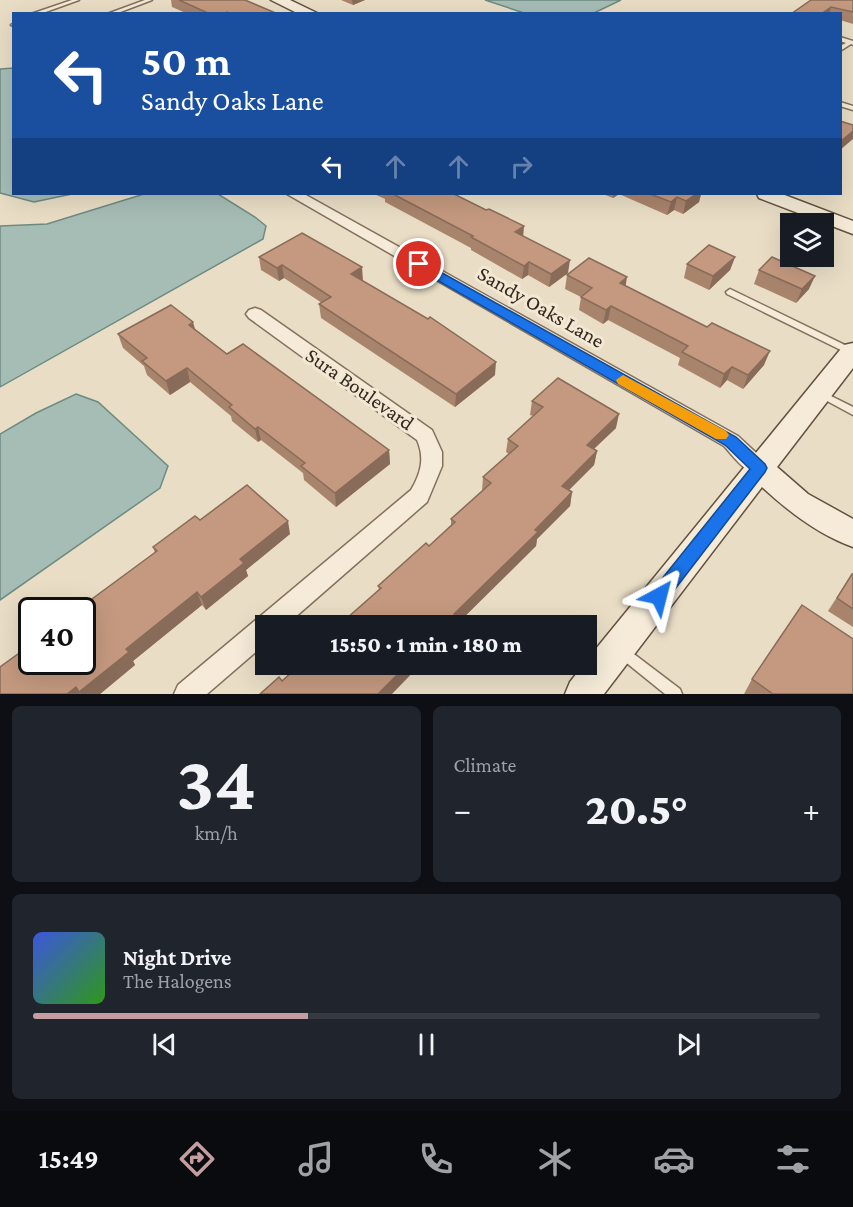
<!DOCTYPE html>
<meta charset="utf-8">
<style>
body{margin:0;font-family:"Crimson Pro",serif;background:#20242c;color:#f1f3f6;height:100vh;display:flex;flex-direction:column;font-size:22px;white-space:nowrap}
*{box-sizing:border-box;margin:0}
p{font-size:20px;color:#9ea1a6}
.icon{flex:none;width:33px;height:33px;fill:none;stroke:currentColor;stroke-width:2;stroke-linecap:round;stroke-linejoin:round}
.map{position:relative;height:694px;overflow:hidden}
.panel{display:flex;flex-direction:column;gap:12px;padding:12px;background:#0d0f14;flex:1}
.panel>*{flex:none}
.banner{position:absolute;left:12px;top:12px;width:830px;height:183px;border-radius:0px;box-shadow:0 6px 24px #0002;background:#1a4fa0;color:#fff;overflow:hidden}
.tools{position:absolute;left:780px;top:213px;display:grid;gap:12px}
.tools a{display:grid;place-items:center;width:54px;height:54px;border-radius:0px;background:#171b24;box-shadow:0 6px 24px #0002;font-size:30px}
.speed{position:absolute;left:18px;top:597px;display:flex;gap:12px;font-size:30px;font-weight:700;text-align:center}
.speed>*{display:grid;place-content:center;width:78px;height:78px;border-radius:50%;background:#171b24;box-shadow:0 6px 24px #0002;line-height:1}
.speed .limit{border:3px solid #111;border-radius:9px;background:#fff;color:#111}
.pin{position:absolute;display:grid;place-items:center;width:51px;height:51px;color:#fff;margin:-26px;border:3px solid #fff;border-radius:50%;box-shadow:0 2px 6px #0007}
.me{position:absolute;width:66px;margin:-33px;rotate:38deg;stroke-linejoin:round;filter:drop-shadow(0 0 4px #0008)}
.turn{display:flex;align-items:center;gap:21px;height:126px;padding:0 30px;font-size:27px}
.turn .icon{width:78px;height:78px;stroke-width:2.5}
.turn b{display:block;font-size:42px;line-height:51px}
.lanes{display:flex;align-items:center;height:57px;padding:0 30px;background:#0003;justify-content:center;gap:30px;direction:ltr}
.lanes .off{opacity:.35}
.big{font-size:45px;font-weight:800;line-height:1.1}
.panel .tile{flex:1;display:flex;flex-direction:column;justify-content:center;gap:9px;min-width:0;padding:0 21px;border-radius:9px;background:#20242c}
.panel .dial{align-items:center;gap:0}
.dial b{font-size:78px;line-height:1}
.song{display:flex;align-items:center;gap:18px}
.cover{width:72px;height:72px;border-radius:9px;background:linear-gradient(135deg,hsl(230 70% 55%),hsl(110 70% 35%))}
.played{height:6px;border-radius:3px;background:linear-gradient(90deg,#c39da0 35%,#363941 35%)}
.keys{display:flex;justify-content:space-around;direction:ltr}
.heat{display:flex;justify-content:space-between;align-items:center;font-size:33px;direction:ltr}
.panel .tiles{flex:1;display:grid;gap:12px;grid-template-columns:1fr 1fr}
.tile:last-child{grid-column:span 2}
.trip{position:absolute;left:255px;top:615px;width:342px;height:60px;border-radius:0px;background:#171b24;box-shadow:0 6px 24px #0002;font-weight:800;line-height:60px;text-align:center}
.tabs{display:flex;height:96px;justify-content:space-around;align-items:center;background:#090b0e;color:#9ea1a6}
.tabs .icon{width:42px;height:42px}
.tabs .on{color:#c39da0}
.tabs b{font-size:27px;color:#f1f3f6}
.map>svg:first-child{display:block}
.water{fill:#a6bdb6;stroke:#6e8b82;stroke-width:1.5}
.lines{fill:none;stroke-linecap:round;stroke-linejoin:round}
.lane-casing{stroke:#83705d;stroke-width:3}
.street-casing{stroke:#83705d;stroke-width:3}
.secondary-casing{stroke:#645140;stroke-width:3}
.lane{fill:#f5ebd8;fill-rule:evenodd}
.street{fill:#f5ebd8;fill-rule:evenodd}
.secondary{fill:#f5ebd8;fill-rule:evenodd}
.wall{fill:#a9846d}
.shaded-wall{fill:#896b59}
.building{fill:#c4997f;stroke:#896b59;stroke-width:1.5}
.route{fill:#1a73e8;stroke:#114b97;stroke-width:1.5}
.slow{fill:#f59e0b}
.labels{text-anchor:middle;dominant-baseline:central;stroke-width:6;stroke-linejoin:round;paint-order:stroke}
.street-label{font-size:21px;fill:#34291f;stroke:#f2e8d4}
</style>
<div class="map">
<svg width="853" height="694" viewBox="0 0 853 694">
<rect width="100%" height="100%" fill="#e9ddc5"/>
<!-- water -->
<g class="water">
<path d="M485,0H621L594,13L527,14Z"/>
<path d="M13,68L14,194H72L34,202L0,193V69Z"/>
<path d="M144,194H218L255,217L266,226L263,239L0,387V226L47,224Z"/>
<path d="M76,394L98,402L168,466L160,488L0,600V434L36,413Z"/>
</g>
<g class="lines">
<!-- lane casing -->
<g class="lane-casing">
<g id="lane">
<path d="M72,0H79L40,14H31Z"/>
<path d="M145,0H152L115,14H107Z"/>
<path d="M14,23V26L11,25Z"/>
<path d="M840,37L853,41V45L851,44L840,51V46L846,43L840,41Z"/>
<path d="M840,102L853,106V110L840,106Z"/>
<path d="M730,289L853,349V355L849,354L727,294L726,292Z"/>
<path d="M819,390L853,407V415L816,395L814,393L816,391Z"/>
<path d="M622,646L626,648L680,689L682,694H665L618,656L616,652L618,648Z"/>
</g>
</g>
<!-- street casing -->
<g class="street-casing">
<g id="street">
<path d="M287,194H304L738,436L766,462L769,468L766,474C749,479 735,458 724,446Z"/>
<path d="M255,308L261,310L432,430L442,452V466L427,502L285,626H266V643L207,694H174L178,685L411,490C421,473 425,458 417,440L249,318L246,314L249,310Z"/>
</g>
</g>
<!-- secondary casing -->
<g class="secondary-casing">
<g id="secondary">
<path d="M271,0H290L319,14H299Z"/>
<path d="M757,194H782L853,221V234L759,198Z"/>
<path d="M853,343V368L777,467L808,494L853,519V547C819,535 788,511 762,487L604,694H565L570,682L584,664H586V661L844,345Z"/>
</g>
</g>
<!-- lane -->
<use href="#lane" class="lane"/>
<!-- street -->
<use href="#street" class="street"/>
<!-- secondary -->
<use href="#secondary" class="secondary"/>
</g>
<!-- wall -->
<g class="wall">
<path d="M171,0H245L278,14H188L172,7Z"/>
<path d="M341,0H365L353,5Z"/>
<path d="M853,0V24L840,20V14H791Z"/>
<path d="M374,194H454L523,236L568,273L549,287L528,275L522,279L471,250V248L385,202V199Z"/>
<path d="M603,194H701L699,202L683,214L674,210L667,215L619,194L613,198Z"/>
<path d="M793,218L825,223L829,252L824,265L790,260L789,232L790,226V256H824V224H791Z"/>
<path d="M259,257L363,281L495,375L455,407L321,318L319,304L322,303L284,278L279,281L261,270Z"/>
<path d="M735,257L730,270L709,290L684,278L687,264Z"/>
<path d="M759,270L809,289L796,303L754,284Z"/>
<path d="M567,275L625,286L764,365L743,389L727,380L720,388L678,365L680,358L608,320L603,324L579,310L581,297L565,289Z"/>
<path d="M195,329L227,354L389,450L390,464L336,507L304,480L303,473L261,440L258,442L232,421L231,416L190,382L170,395L147,375L144,366L123,348L118,334Z"/>
<path d="M532,401L616,428L594,449L597,451L594,465L569,490L572,492L570,506L537,539L536,546L457,624L379,590L378,586L429,546L451,525V519L482,491L483,477L509,454L506,452L508,439L533,416L530,415Z"/>
<path d="M200,520L290,534L246,570L248,576L206,610L202,605L133,661L135,665L100,694H0L155,553L153,547Z"/>
<path d="M852,574H853V627L828,611Z"/>
<path d="M752,679L853,694H744Z"/>
</g>
<!-- shaded-wall -->
<g class="shaded-wall">
<path d="M352,0H365L353,5Z"/>
<path d="M831,7L829,14H821Z"/>
<path d="M853,131V139L840,150V142Z"/>
<path d="M614,194H619L613,198Z"/>
<path d="M696,194H701L699,202L683,214L686,201Z"/>
<path d="M677,197L674,210L667,215L671,202Z"/>
<path d="M524,226L523,239L515,232Z"/>
<path d="M735,257L730,270L709,290L713,276Z"/>
<path d="M570,260L568,273L549,287L551,274Z"/>
<path d="M529,262L528,275L522,279L524,266Z"/>
<path d="M282,265L284,278L279,281L277,268Z"/>
<path d="M362,267L363,281L351,274Z"/>
<path d="M815,276L809,289L796,303L802,289Z"/>
<path d="M627,277L625,290L620,283Z"/>
<path d="M611,306L608,320L603,324L606,310Z"/>
<path d="M193,322L197,336L189,325Z"/>
<path d="M770,351L764,365L743,389L748,375Z"/>
<path d="M496,362L495,375L455,407L456,394Z"/>
<path d="M732,367L727,380L720,388L724,374Z"/>
<path d="M187,368L190,382L170,395L166,381Z"/>
<path d="M619,414L616,428L584,458L587,445Z"/>
<path d="M258,427L261,440L258,442L255,429Z"/>
<path d="M389,450L390,464L336,507L335,493Z"/>
<path d="M597,451L594,465L560,499L562,486Z"/>
<path d="M572,492L570,506L537,539L536,546L457,624V626H448L454,614Z"/>
<path d="M288,521L290,534L246,570L248,576L206,610L201,597L240,559Z"/>
<path d="M197,592L202,605L133,661L135,665L100,694H81L79,692L126,649Z"/>
<path d="M408,664H421L392,694H378Z"/>
<path d="M76,687L80,694H67Z"/>
</g>
<!-- building -->
<g class="building">
<path d="M179,0H245L278,14H231L227,12L223,14H210Z"/>
<path d="M811,0H853V12L831,7L821,14H791Z"/>
<path d="M840,121L853,125V131L840,142Z"/>
<path d="M393,194H454L486,210L489,209L524,226L515,232L570,260L551,274L529,262L524,266L471,237L473,236Z"/>
<path d="M650,194H696L686,201L677,197L671,202Z"/>
<path d="M793,218L825,223L829,252L824,251V224H794Z"/>
<path d="M302,233L362,267L351,274L428,319L430,317L496,362L456,394L319,304L331,297L282,265L277,268L259,257Z"/>
<path d="M709,245L735,257L713,276L687,264Z"/>
<path d="M772,257L815,276L802,289L759,270Z"/>
<path d="M589,258L627,277L620,283L707,327L712,323L770,351L748,375L732,367L724,374L682,352L688,346L611,306L606,310L581,297L592,288L567,275Z"/>
<path d="M171,305L193,322L189,325L227,354L243,344L389,450L335,493L301,466L305,463L258,427L255,429L229,407L232,405L187,368L166,381L142,361L147,358L118,334Z"/>
<path d="M558,378L619,414L587,445L597,451L562,486L572,492L535,530L538,532L454,614L457,617L448,626H338L381,588L378,586L426,543L429,546L455,522L451,519L491,483L483,477L518,446L508,439L543,407L532,401Z"/>
<path d="M247,485L288,521L240,559L244,563L201,597L197,592L126,649L129,652L79,692L76,687L67,694H0V667L32,644V662H82V610H77L157,551L153,547L195,516L200,520Z"/>
<path d="M852,574H853V609L837,598Z"/>
<path d="M802,605L853,639V694H773L752,679Z"/>
<path d="M301,664H408L378,694H260L279,677L282,681Z"/>
</g>
<!-- route -->
<path class="route" d="M419,260L736,437L765,464L767,468L765,472L665,602L659,604L653,602L650,596L653,590L750,469L725,445L414,267L413,264Z"/>
<!-- slow -->
<path class="slow" d="M623,375L726,431L729,435L726,439H716L618,384L616,380Z"/>
<g class="labels">
<!-- street labels -->
<g class="street-label">
<text transform="translate(541 307) rotate(30)">Sandy Oaks Lane</text>
<text transform="translate(360 389) rotate(35)">Sura Boulevard</text>
</g>
</g>
</svg>
<div class="tools">
<a><svg class="icon" aria-label="layers" viewBox="0 0 24 24"><path d="M12 4l9 5-9 5-9-5zM3 14l9 5 9-5"/></svg></a>
</div>
<div class="speed"><div class="limit">40</div></div>
<div class="pin" style="left:419px;top:264px;background:#d93025"><svg class="icon" aria-label="arrive" viewBox="0 0 24 24"><path d="M6 21V4h12l-3 4 3 4H6"/></svg></div>
<svg class="me" style="left:659px;top:596px" viewBox="-20 -20 40 40"><path d="M0-17L14 15 0 8-14 15z" fill="#1a73e8" stroke="#fff" stroke-width="4"/></svg>
<div class="trip">15:50 · 1 min · 180 m</div>
<div class="banner">
<div class="turn"><svg class="icon" aria-label="left" viewBox="0 0 24 24"><path d="M17 20v-9H6M10 6l-5 5 5 5"/></svg><div><b>50 m</b>Sandy Oaks Lane</div></div>
<div class="lanes"><svg class="icon" aria-label="left" viewBox="0 0 24 24"><path d="M17 20v-9H6M10 6l-5 5 5 5"/></svg><svg class="icon off" aria-label="ahead" viewBox="0 0 24 24"><path d="M12 20V5M6 11l6-6 6 6"/></svg><svg class="icon off" aria-label="ahead" viewBox="0 0 24 24"><path d="M12 20V5M6 11l6-6 6 6"/></svg><svg class="icon off" aria-label="right" viewBox="0 0 24 24"><path d="M7 20v-9h11M14 6l5 5-5 5"/></svg></div>
</div>
</div>
<section class="panel">
<div class="tiles">
<div class="tile dial"><b>34</b><p>km/h</p></div>
<div class="tile"><p>Climate</p>
<div class="heat"><a>−</a><b class="big">20.5°</b><a>+</a></div>
</div>
<div class="tile">
<div class="song"><i class="cover"></i><div><b>Night Drive</b><p>The Halogens</p></div></div>
<div class="played"></div>
<div class="keys"><svg class="icon" aria-label="previous" viewBox="0 0 24 24"><path d="M18 5L8 12l10 7zM5 5v14"/></svg><svg class="icon" aria-label="pause" viewBox="0 0 24 24"><path d="M8 5v14M16 5v14"/></svg><svg class="icon" aria-label="next" viewBox="0 0 24 24"><path d="M6 5l10 7-10 7zM19 5v14"/></svg></div>
</div>
</div>
</section>
<nav class="tabs">
<b>15:49</b>
<svg class="icon on" aria-label="directions" viewBox="0 0 24 24"><path d="M12 3l9 9-9 9-9-9zM9 14v-3h6M13 9l2 2-2 2"/></svg>
<svg class="icon" aria-label="music" viewBox="0 0 24 24"><path d="M9 18V5l10-2v13"/><circle cx="6" cy="18" r="3"/><circle cx="16" cy="16" r="3"/></svg>
<svg class="icon" aria-label="phone" viewBox="0 0 24 24"><path d="M5 4h4l2 5-3 2q2 4 5 5l2-3 5 2v4C11 20 4 13 5 4z"/></svg>
<svg class="icon" aria-label="climate" viewBox="0 0 24 24"><path d="M12 3v18M4 7l16 10M4 17L20 7"/></svg>
<svg class="icon" aria-label="car" viewBox="0 0 24 24"><path d="M5 17H2v-5l4-1 3-4h7l3 4 3 1v5h-3M9 17h6M6 11h13"/><circle cx="7" cy="17" r="2"/><circle cx="17" cy="17" r="2"/></svg>
<svg class="icon" aria-label="filters" viewBox="0 0 24 24"><path d="M4 7h16M4 17h16"/><circle cx="9" cy="7" r="2"/><circle cx="15" cy="17" r="2"/></svg>
</nav>
